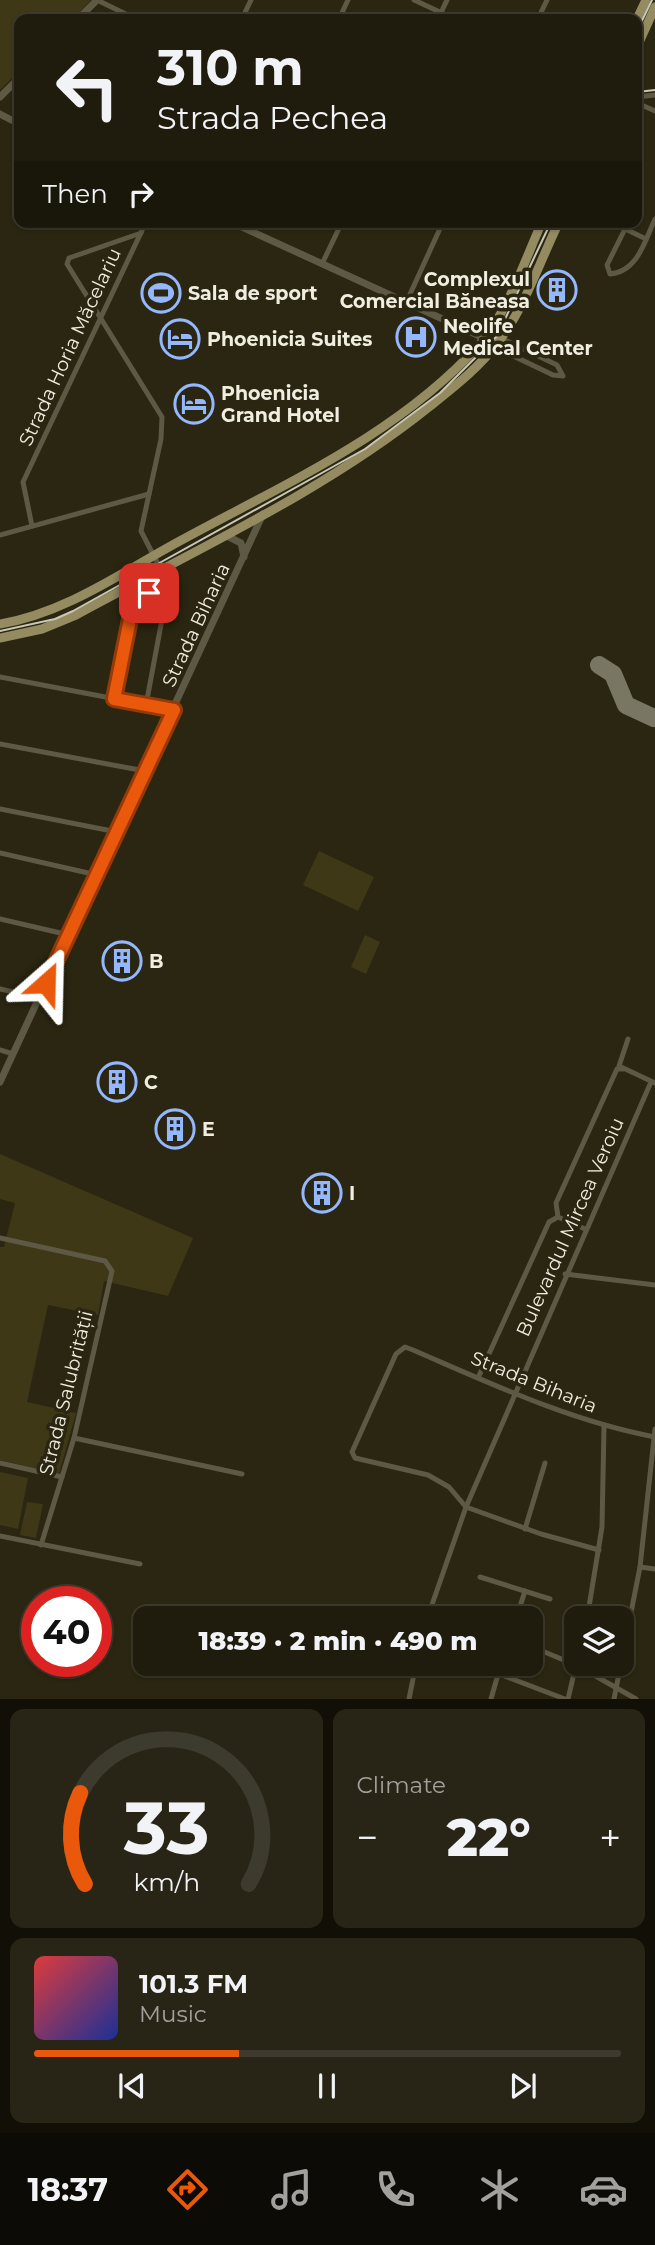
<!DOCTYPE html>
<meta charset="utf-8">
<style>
body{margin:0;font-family:Montserrat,sans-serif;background:#282516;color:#f1f3f6;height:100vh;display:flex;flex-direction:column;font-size:26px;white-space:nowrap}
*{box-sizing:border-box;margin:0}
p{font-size:23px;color:#a2a19d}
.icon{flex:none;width:38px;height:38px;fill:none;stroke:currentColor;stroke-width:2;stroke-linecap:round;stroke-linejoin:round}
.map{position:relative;height:1699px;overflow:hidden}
.sheet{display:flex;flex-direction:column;gap:10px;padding:10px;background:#120f07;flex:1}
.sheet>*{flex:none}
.banner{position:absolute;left:14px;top:14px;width:628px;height:214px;border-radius:14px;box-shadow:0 2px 5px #0004,0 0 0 2px #3d3a2e;background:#201c0d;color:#f1f3f6;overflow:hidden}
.fabs{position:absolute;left:564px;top:1606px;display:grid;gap:14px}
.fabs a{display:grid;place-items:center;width:70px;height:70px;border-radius:14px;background:#201c0d;box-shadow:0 2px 5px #0004,0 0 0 2px #3d3a2e;font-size:35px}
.speed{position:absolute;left:21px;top:1586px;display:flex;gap:14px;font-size:35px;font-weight:700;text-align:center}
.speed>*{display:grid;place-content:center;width:91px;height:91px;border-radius:50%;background:#201c0d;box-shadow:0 2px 5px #0004,0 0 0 2px #3d3a2e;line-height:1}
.speed .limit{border:10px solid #d22;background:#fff;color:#111}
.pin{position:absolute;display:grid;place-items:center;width:60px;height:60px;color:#fff;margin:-30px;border-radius:14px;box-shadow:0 4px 10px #0006}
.me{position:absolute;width:77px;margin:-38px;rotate:25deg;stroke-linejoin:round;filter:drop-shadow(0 0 5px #0008)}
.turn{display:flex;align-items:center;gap:24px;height:147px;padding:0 28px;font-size:32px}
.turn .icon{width:91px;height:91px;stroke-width:2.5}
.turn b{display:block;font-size:49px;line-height:60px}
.then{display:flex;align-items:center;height:66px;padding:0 28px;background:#0003;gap:14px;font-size:26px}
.big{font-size:52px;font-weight:800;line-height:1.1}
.sheet .tile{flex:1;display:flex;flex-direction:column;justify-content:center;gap:10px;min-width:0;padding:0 24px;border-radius:14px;background:#282516}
.sheet .dial{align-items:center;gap:0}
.dial svg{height:182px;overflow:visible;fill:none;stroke:#3d3a2e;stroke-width:7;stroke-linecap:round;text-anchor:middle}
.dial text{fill:#f1f3f6;stroke:none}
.song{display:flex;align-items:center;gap:21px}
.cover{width:84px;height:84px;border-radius:10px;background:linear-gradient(135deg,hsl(0 70% 55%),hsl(230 70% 35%))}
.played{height:7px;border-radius:4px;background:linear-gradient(90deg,#ea580c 35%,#3d3a2e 35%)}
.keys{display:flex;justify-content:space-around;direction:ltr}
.heat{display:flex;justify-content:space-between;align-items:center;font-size:38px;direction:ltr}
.sheet .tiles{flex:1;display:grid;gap:10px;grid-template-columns:1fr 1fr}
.tile:last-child{grid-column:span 2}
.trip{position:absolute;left:133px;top:1606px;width:410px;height:70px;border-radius:14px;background:#201c0d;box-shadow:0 2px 5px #0004,0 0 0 2px #3d3a2e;font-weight:800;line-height:70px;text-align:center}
.tabs{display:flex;height:112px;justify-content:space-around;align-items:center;background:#0d0b05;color:#a2a19d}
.tabs .icon{width:49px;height:49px}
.tabs .on{color:#ea580c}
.tabs b{font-size:32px;color:#f1f3f6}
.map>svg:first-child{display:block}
.green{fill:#3e3817}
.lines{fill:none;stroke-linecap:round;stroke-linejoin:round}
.taxiway{stroke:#7a7664;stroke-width:18}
.minor{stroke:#5d5944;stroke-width:5}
.tertiary{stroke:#5d5944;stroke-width:7}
.primary{stroke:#948b61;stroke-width:9}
.tram{stroke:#c9c7b8;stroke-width:2}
.route-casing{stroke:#983908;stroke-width:18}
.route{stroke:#ea580c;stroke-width:12}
.labels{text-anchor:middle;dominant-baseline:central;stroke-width:7;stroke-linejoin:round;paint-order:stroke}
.poi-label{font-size:19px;font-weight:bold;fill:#f0eee1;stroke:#2a2611;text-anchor:start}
.street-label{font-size:19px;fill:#f0eee1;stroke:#2a2611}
</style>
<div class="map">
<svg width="655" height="1699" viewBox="0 0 655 1699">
<rect width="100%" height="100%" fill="#2a2611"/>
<!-- green -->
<g class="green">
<path d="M0,0H91L73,19H19V71L0,90Z"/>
<path d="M319,851L374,877L358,911L303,885Z"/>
<path d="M365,935L380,942L366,974L351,967Z"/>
<path d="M0,1154L193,1238L168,1296L104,1281L98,1315L48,1305L27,1402L76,1413L59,1474L0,1460V1247H4L15,1203L0,1199Z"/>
<path d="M0,1472L28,1478L18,1529L0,1525Z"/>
<path d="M27,1502L43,1504L36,1538L20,1535Z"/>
</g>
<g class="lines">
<!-- taxiway -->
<path class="taxiway" d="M599,665L613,674L626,705L654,718"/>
<!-- minor -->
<g class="minor">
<path d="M97,0L136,19"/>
<path d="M414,0L455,19"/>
<path d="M242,19L251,0"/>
<path d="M339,19L348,0"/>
<path d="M438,19L447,0"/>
<path d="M538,19L547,0"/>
<path d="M637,97L655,95"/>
<path d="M637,103L655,111"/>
<path d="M611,222L646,239"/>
<path d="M625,229L607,265L610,274C638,272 645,240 655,219"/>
<path d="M141,233L69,258L67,264L162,417L161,439L141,531L160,568"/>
<path d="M322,264L342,222"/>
<path d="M406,303L443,222"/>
<path d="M507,341L557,365L563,376L553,375L501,350L497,344Z"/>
<path d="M32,526L23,482L146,222"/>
<path d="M0,535L149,494"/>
<path d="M0,677L174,710"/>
<path d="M114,699L133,604L147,598L148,576"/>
<path d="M146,705L163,614"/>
<path d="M0,744L145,771"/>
<path d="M0,809L117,832"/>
<path d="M0,853L97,875"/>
<path d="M0,919L69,935"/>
<path d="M0,989L39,998"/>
<path d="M628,1039L619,1066L655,1083"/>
<path d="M0,1050L13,1054"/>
<path d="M585,1229L558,1217L556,1203L617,1069H623"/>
<path d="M0,1238L105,1261L112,1271L74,1438L41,1545"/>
<path d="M565,1274L655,1285"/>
<path d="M478,1378L549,1222L558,1217"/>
<path d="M74,1438L242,1474"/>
<path d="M0,1463L62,1477"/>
<path d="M525,1529L545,1463"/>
<path d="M0,1536L140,1564"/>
<path d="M599,1550L541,1534L466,1507L449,1487L428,1475L355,1458L352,1452L396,1354L405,1347L413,1350C492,1384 570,1421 655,1437"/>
<path d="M640,1567L655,1569"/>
<path d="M480,1577L550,1599"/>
<path d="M429,1613L447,1619"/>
<path d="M427,1619L466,1507L651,1082"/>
<path d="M516,1619L525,1591"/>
<path d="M587,1619L602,1527L604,1427"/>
<path d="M530,1646L576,1665L636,1699"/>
<path d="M473,1664L565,1699"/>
<path d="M409,1699L416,1664"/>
<path d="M491,1699L501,1664"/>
<path d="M568,1699L576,1665"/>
<path d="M614,1699L640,1567L655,1429"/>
</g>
<!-- tertiary -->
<g class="tertiary">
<path d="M78,19L97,0"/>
<path d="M0,97L19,78"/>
<path d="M0,114L19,124"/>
<path d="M231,222L497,344"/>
<path d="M225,535L241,543L244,557"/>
<path d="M0,1082L263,514"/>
</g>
<!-- primary -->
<g class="primary">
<path d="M637,19L646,0"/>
<path d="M637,47L655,7"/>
<path d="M0,624C65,613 121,573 178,542C282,485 398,435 479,345C508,312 524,262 542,222"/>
<path d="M0,638L42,629L76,615C195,550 323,492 429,407C454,387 480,367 499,341C525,307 540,261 559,222"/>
</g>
<!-- tram -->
<g class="tram">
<path d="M637,31L652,0"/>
<path d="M637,92L655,90"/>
<path d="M0,631L55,619L73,611L365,449L440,393L497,336L551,222"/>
</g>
</g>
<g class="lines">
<!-- route casing -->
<g class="route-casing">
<path id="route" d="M46,983L174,710L114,699L133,604L144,601L149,593"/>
</g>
<!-- route -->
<use href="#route" class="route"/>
</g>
<!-- icons -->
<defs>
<g id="building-ring" transform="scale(2.0125)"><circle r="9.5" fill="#2a2611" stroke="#94b7fd" stroke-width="1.5"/><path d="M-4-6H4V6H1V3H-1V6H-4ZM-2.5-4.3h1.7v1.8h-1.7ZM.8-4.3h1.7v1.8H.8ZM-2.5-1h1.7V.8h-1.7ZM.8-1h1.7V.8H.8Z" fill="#94b7fd"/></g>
<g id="stadium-ring" transform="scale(2.0125)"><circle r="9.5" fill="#2a2611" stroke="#94b7fd" stroke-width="1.5"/><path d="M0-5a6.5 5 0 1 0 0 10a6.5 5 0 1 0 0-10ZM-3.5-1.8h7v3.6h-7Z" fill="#94b7fd"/></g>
<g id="hospital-ring" transform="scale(2.0125)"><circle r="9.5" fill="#2a2611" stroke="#94b7fd" stroke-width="1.5"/><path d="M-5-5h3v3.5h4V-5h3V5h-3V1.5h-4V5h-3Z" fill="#94b7fd"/></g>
<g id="hotel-ring" transform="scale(2.0125)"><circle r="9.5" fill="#2a2611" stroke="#94b7fd" stroke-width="1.5"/><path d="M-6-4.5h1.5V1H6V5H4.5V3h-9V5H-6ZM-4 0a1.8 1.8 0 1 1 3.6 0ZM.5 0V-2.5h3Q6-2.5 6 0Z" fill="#94b7fd"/></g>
</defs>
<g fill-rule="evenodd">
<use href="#building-ring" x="557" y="290"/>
<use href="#stadium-ring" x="161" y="293"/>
<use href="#hospital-ring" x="416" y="337"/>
<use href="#hotel-ring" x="180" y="339"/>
<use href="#hotel-ring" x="194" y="404"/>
<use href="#building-ring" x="122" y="961"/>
<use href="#building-ring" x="117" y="1082"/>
<use href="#building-ring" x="175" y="1129"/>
<use href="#building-ring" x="322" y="1193"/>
</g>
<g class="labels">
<!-- poi labels -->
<g class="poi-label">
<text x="530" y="279" text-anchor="end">Complexul<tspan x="530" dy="22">Comercial Băneasa</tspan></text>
<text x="188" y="293">Sala de sport</text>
<text x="443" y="326">Neolife<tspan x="443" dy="22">Medical Center</tspan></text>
<text x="207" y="339">Phoenicia Suites</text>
<text x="221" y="393">Phoenicia<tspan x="221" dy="22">Grand Hotel</tspan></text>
<text x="149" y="961">B</text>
<text x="144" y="1082">C</text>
<text x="202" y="1129">E</text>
<text x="349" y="1193">I</text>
</g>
<!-- street labels -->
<g class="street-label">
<text transform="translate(70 347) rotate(-65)">Strada Horia Măcelariu</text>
<text transform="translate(196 625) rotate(-65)">Strada Biharia</text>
<text transform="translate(570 1227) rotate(-66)">Bulevardul Mircea Veroiu</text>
<text transform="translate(534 1382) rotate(22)">Strada Biharia</text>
<text transform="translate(66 1393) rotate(-76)">Strada Salubrității</text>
</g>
</g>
</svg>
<div class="fabs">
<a><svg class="icon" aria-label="layers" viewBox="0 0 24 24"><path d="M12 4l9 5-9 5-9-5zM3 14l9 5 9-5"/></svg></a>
</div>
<div class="speed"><div class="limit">40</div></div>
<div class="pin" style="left:149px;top:593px;background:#d93025"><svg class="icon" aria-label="arrive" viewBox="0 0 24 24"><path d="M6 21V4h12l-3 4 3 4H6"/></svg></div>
<svg class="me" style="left:46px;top:983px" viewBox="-20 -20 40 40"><path d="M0-17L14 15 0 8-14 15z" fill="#ea580c" stroke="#fff" stroke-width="4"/></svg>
<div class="trip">18:39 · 2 min · 490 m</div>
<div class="banner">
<div class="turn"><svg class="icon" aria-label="left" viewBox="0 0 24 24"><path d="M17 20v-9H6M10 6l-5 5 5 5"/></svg><div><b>310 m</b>Strada Pechea</div></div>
<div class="then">Then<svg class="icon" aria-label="right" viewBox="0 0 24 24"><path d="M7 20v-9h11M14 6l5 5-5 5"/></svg></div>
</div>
</div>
<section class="sheet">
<div class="tiles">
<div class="tile dial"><svg viewBox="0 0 100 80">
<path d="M14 69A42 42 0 1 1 86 69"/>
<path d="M14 69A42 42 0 0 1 12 29" stroke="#ea580c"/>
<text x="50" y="56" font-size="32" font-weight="700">33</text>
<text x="50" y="72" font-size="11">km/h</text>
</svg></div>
<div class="tile"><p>Climate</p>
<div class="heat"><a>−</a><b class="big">22°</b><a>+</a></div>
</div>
<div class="tile">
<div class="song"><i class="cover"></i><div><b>101.3 FM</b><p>Music</p></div></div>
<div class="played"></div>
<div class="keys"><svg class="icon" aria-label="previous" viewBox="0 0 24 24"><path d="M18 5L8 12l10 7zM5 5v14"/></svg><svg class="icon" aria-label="pause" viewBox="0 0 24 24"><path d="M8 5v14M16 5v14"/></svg><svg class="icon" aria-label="next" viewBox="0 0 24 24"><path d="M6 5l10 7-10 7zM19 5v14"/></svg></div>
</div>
</div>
</section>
<nav class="tabs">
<b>18:37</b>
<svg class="icon on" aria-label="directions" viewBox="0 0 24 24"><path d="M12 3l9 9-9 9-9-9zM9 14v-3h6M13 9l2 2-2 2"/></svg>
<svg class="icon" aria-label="music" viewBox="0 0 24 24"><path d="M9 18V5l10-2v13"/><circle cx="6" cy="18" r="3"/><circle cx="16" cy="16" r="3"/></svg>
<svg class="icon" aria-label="phone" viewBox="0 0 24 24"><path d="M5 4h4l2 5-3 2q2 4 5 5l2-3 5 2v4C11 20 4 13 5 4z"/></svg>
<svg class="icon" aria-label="climate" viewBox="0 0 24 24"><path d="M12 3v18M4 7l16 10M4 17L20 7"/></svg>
<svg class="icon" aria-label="car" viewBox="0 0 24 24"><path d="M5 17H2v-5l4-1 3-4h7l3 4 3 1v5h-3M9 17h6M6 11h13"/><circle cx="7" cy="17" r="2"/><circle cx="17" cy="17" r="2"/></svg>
</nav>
